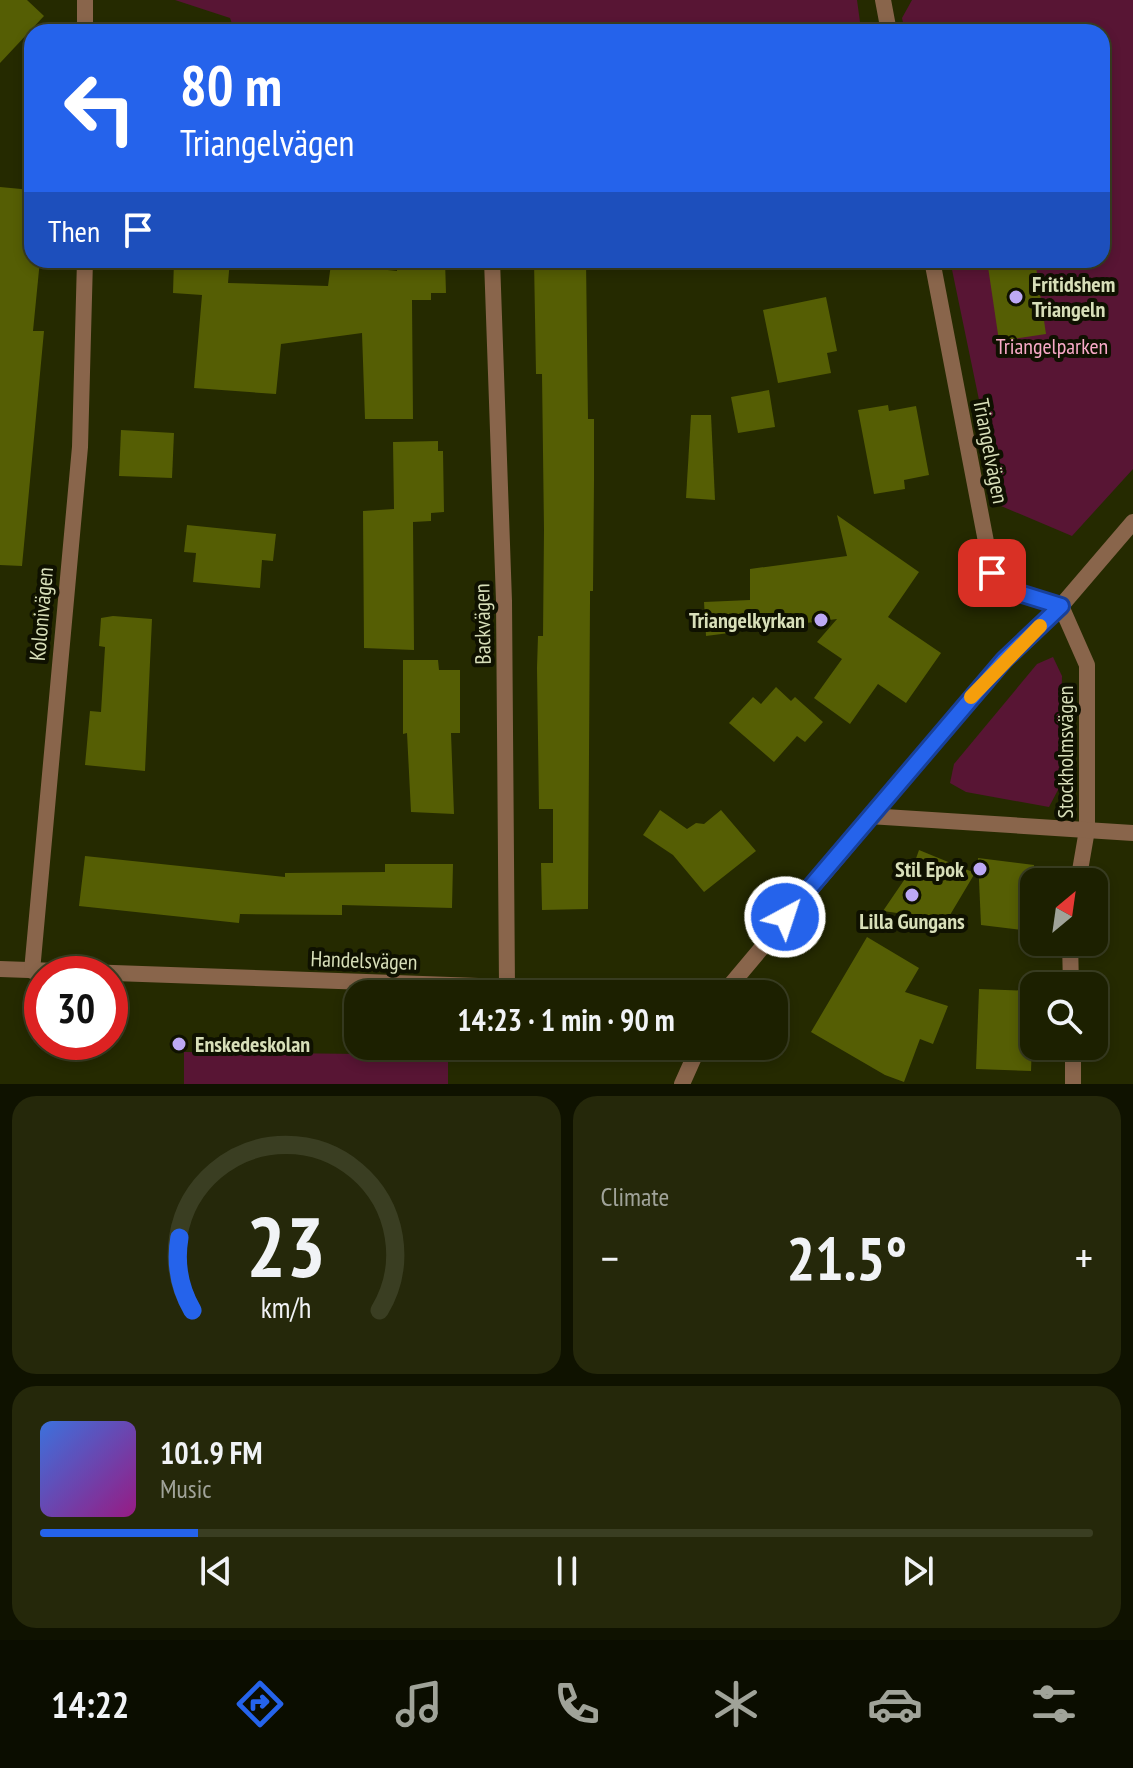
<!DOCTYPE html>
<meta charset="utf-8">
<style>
body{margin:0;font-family:"PT Sans Narrow",sans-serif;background:#25280a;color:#f1f3f6;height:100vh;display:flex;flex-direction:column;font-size:30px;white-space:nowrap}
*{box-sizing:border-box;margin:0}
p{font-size:26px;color:#a0a399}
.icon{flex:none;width:44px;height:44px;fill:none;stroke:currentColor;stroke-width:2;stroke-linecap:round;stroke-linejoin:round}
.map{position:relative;height:1084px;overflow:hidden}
.sheet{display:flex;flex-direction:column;gap:12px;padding:12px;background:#0f1200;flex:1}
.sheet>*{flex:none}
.banner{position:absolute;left:24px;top:24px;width:1086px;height:244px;border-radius:24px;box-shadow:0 4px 12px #0003,0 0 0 2px #3a3e22;background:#2563eb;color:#fff;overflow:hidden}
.needle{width:52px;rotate:29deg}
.fabs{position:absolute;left:1020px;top:868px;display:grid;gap:16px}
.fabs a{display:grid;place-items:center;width:88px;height:88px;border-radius:16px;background:#1c2000;box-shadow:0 4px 12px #0003,0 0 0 2px #3a3e22;font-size:40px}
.speed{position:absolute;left:24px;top:956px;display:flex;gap:16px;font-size:40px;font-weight:700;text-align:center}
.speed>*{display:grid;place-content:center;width:104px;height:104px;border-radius:50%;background:#1c2000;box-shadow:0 4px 12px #0003,0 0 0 2px #3a3e22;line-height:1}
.speed .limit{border:12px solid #d22;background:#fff;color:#111}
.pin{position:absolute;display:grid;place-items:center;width:68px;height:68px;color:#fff;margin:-34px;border-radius:16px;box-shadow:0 4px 12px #0006}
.me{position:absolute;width:88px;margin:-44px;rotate:40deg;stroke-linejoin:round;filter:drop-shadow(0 0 6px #0008)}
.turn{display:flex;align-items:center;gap:28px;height:168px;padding:0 24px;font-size:36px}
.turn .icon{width:104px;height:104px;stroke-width:2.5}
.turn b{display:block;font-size:56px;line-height:68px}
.then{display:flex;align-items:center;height:76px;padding:0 24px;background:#0003;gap:16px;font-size:30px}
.big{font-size:60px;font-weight:600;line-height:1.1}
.sheet .tile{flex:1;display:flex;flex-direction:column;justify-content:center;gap:12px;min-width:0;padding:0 28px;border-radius:24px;background:#25280a}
.sheet .dial{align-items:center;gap:0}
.dial svg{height:208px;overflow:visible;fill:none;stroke:#3a3e22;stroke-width:7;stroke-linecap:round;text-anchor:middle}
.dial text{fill:#f1f3f6;stroke:none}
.song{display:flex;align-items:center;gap:24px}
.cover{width:96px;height:96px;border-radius:12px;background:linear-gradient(135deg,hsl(220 70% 55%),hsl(310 70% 35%))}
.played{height:8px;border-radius:4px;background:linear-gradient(90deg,#2563eb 15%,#3a3e22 15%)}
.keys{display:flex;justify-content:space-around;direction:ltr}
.heat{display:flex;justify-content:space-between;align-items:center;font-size:44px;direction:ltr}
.sheet .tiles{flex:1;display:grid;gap:12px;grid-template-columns:1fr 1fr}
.tile:last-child{grid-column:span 2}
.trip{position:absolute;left:344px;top:980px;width:444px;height:80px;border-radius:24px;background:#1c2000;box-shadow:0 4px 12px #0003,0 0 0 2px #3a3e22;font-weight:600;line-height:80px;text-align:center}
.tabs{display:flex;height:128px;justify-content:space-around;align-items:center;background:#0b0d00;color:#a0a399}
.tabs .icon{width:56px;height:56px}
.tabs .active{color:#2563eb}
.tabs b{font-size:36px;color:#f1f3f6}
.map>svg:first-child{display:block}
.green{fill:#581534}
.building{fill:#555e04}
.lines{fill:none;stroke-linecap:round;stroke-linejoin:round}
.minor{stroke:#89654b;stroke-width:16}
.route-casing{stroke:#184099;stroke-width:20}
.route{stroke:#2563eb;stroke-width:14}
.slow{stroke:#f59e0b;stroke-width:14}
.poi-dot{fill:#bda9f5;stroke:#0f1100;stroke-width:3}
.labels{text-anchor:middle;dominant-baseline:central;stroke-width:8;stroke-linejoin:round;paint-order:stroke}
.poi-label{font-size:22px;font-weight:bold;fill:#d8dfb9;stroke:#0f1100;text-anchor:start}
.park-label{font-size:22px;fill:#f9aac7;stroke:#0f1100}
.street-label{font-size:22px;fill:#d8dfb9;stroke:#0f1100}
</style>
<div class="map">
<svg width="1133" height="1084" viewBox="0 0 1133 1084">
<rect width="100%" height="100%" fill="#252a00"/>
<!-- green -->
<g class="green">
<path d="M175,0H857L860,22L797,32H235L230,18Z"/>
<path d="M912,0H1133V469L1072,536L1001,506L950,260H1102V32H905L902,18Z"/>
<path d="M1053,657L1062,676L1059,788L1049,807L966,792L950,783L954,764L1037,664Z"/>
<path d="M184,1052L448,1055V1084H184Z"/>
</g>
<!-- building -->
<g class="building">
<path d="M0,0H27L44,16L0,63Z"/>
<path d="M0,187L32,190V260H40L33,331H44L22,566L0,565Z"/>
<path d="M174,260H230L228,283L328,286L331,264L397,271V260H445L446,293H431V300H412L413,419H365L362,333L281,344L276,394L194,388L202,295L173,293Z"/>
<path d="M534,260H586L588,419H594V481L593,591H590V603L588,909L542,910L541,863H553V809H539L537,668L538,636H543L544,530L542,374H536Z"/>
<path d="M987,260H1035L1046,334L999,341Z"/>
<path d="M826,297L837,351L827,353L831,373L778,383L763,310Z"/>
<path d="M769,390L775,427L738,433L731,397Z"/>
<path d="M888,405L889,411L916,406L929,475L904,480L905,489L874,494L858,410Z"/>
<path d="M691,415H711L715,500L686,498Z"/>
<path d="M121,430L174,433L172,478L119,476Z"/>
<path d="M438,441V451H443L444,512L431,513V521L413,522L414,650L364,648L363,511L394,509L393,442Z"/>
<path d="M837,515L919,572L888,617L941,653L906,703L878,684L850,724L814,698L842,659L817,642L837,619L706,636L704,602L750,600V569L847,556Z"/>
<path d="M187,525L276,534L273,561L262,560L260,588L193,582L196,553L184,552Z"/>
<path d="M113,616L152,619L145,771L85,765L90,711L101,712L105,647L99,646L101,618Z"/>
<path d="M403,660H438L439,670H460V733H451L454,814L411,812L407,733L403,734Z"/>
<path d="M776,687L791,701L795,697L823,722L805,742L797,736L774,762L729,723L753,697L761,704Z"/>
<path d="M660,810L687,829L696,823L704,824L721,810L756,851L704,892L673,855L643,835Z"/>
<path d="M919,850L975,873L947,920L883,911L913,867Z"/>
<path d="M85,856L285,877V873L385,872V864H453L452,908L342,905V915L240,914L239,923L79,906Z"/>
<path d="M978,858L1034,865L1030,931L981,925Z"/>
<path d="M867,937L919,968L905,992L948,1006L933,1044L920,1039L904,1082L885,1075L811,1032Z"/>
<path d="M979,989L1034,991L1031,1071L976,1069Z"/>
</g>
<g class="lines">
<!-- minor -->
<g class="minor">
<path d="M85,0V32"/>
<path d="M883,0L889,32"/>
<path d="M492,260L504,601L507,987"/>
<path d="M932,260L992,573L1006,589L1061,606L1087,665V830L1078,882"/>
<path d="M869,816L1133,833"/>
<path d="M1070,942L1071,986"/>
<path d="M0,969L507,987H726"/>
<path d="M32,971L80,447L85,260"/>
<path d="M723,994L1004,660L1061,606L1133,522"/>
<path d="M1073,1046V1084"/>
<path d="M682,1084L699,1046"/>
</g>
</g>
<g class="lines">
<!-- route casing -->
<g class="route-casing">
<path id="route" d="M785,917L1004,660L1061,606L1006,589L992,573"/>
</g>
<!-- route -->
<use href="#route" class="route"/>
<!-- slow -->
<path class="slow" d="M971,697L1040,626"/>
</g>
<!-- markers -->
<g class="poi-dot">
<circle cx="1016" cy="297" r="8"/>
<circle cx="821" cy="620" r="8"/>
<circle cx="980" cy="869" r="8"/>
<circle cx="912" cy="895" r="8"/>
<circle cx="179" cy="1044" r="8"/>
</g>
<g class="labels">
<!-- poi labels -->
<g class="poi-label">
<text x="1032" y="284">Fritidshem<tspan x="1032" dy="25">Triangeln</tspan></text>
<text x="805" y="620" text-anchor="end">Triangelkyrkan</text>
<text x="964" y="869" text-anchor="end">Stil Epok</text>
<text x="912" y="921" text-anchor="middle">Lilla Gungans</text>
<text x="195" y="1044">Enskedeskolan</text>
</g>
<!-- park labels -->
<g class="park-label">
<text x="1052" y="346">Triangelparken</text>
</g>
<!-- street labels -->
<g class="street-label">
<text transform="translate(991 451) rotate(79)">Triangelvägen</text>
<text transform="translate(41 614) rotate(-85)">Kolonivägen</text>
<text transform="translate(482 624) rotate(-91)">Backvägen</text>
<text transform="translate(1065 752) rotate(-90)">Stockholmsvägen</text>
<text transform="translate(364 960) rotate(2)">Handelsvägen</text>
</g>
</g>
</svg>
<div class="fabs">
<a><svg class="needle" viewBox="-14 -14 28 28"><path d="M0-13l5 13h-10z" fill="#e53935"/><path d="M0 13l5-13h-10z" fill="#a0a399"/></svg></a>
<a><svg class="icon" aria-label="search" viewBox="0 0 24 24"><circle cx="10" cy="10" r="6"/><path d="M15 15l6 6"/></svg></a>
</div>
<div class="speed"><div class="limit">30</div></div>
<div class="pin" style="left:992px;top:573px;background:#d93025"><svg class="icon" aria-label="arrive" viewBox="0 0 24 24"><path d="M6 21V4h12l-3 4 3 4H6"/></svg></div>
<svg class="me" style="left:785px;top:917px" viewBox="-20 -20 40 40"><circle r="17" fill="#2563eb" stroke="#fff" stroke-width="3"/><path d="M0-11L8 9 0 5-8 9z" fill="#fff"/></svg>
<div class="trip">14:23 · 1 min · 90 m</div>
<div class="banner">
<div class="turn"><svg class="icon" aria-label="left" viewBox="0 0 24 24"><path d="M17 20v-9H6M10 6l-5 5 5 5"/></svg><div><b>80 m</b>Triangelvägen</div></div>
<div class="then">Then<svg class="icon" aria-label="arrive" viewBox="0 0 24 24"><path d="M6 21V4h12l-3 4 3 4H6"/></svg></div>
</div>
</div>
<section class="sheet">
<div class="tiles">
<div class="tile dial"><svg viewBox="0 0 100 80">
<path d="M14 69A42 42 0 1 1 86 69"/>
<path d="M14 69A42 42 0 0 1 9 41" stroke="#2563eb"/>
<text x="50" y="56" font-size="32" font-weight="700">23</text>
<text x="50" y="72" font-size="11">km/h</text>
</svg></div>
<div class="tile"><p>Climate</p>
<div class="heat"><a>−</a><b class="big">21.5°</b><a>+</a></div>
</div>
<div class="tile">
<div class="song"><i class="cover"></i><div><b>101.9 FM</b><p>Music</p></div></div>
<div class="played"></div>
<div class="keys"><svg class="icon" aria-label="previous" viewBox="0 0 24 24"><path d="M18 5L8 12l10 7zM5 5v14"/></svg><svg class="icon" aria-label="pause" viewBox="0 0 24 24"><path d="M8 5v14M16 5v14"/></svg><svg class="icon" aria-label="next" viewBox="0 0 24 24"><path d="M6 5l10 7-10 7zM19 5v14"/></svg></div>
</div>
</div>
</section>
<nav class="tabs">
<b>14:22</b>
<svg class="icon active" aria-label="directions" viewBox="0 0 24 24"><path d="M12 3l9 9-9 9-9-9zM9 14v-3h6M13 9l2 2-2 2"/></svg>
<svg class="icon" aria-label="music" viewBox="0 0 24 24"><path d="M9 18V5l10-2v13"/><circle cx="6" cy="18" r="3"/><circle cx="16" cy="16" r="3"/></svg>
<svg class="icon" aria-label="phone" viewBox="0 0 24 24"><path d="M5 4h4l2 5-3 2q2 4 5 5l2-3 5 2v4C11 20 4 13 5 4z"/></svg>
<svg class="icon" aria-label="climate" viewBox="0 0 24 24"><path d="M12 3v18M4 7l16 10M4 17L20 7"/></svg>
<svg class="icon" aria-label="car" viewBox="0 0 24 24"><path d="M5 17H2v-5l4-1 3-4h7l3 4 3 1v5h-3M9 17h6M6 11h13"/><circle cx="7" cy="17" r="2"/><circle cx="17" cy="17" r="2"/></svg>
<svg class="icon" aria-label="filters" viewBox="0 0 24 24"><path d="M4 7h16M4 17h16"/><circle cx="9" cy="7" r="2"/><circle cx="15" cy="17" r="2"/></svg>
</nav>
